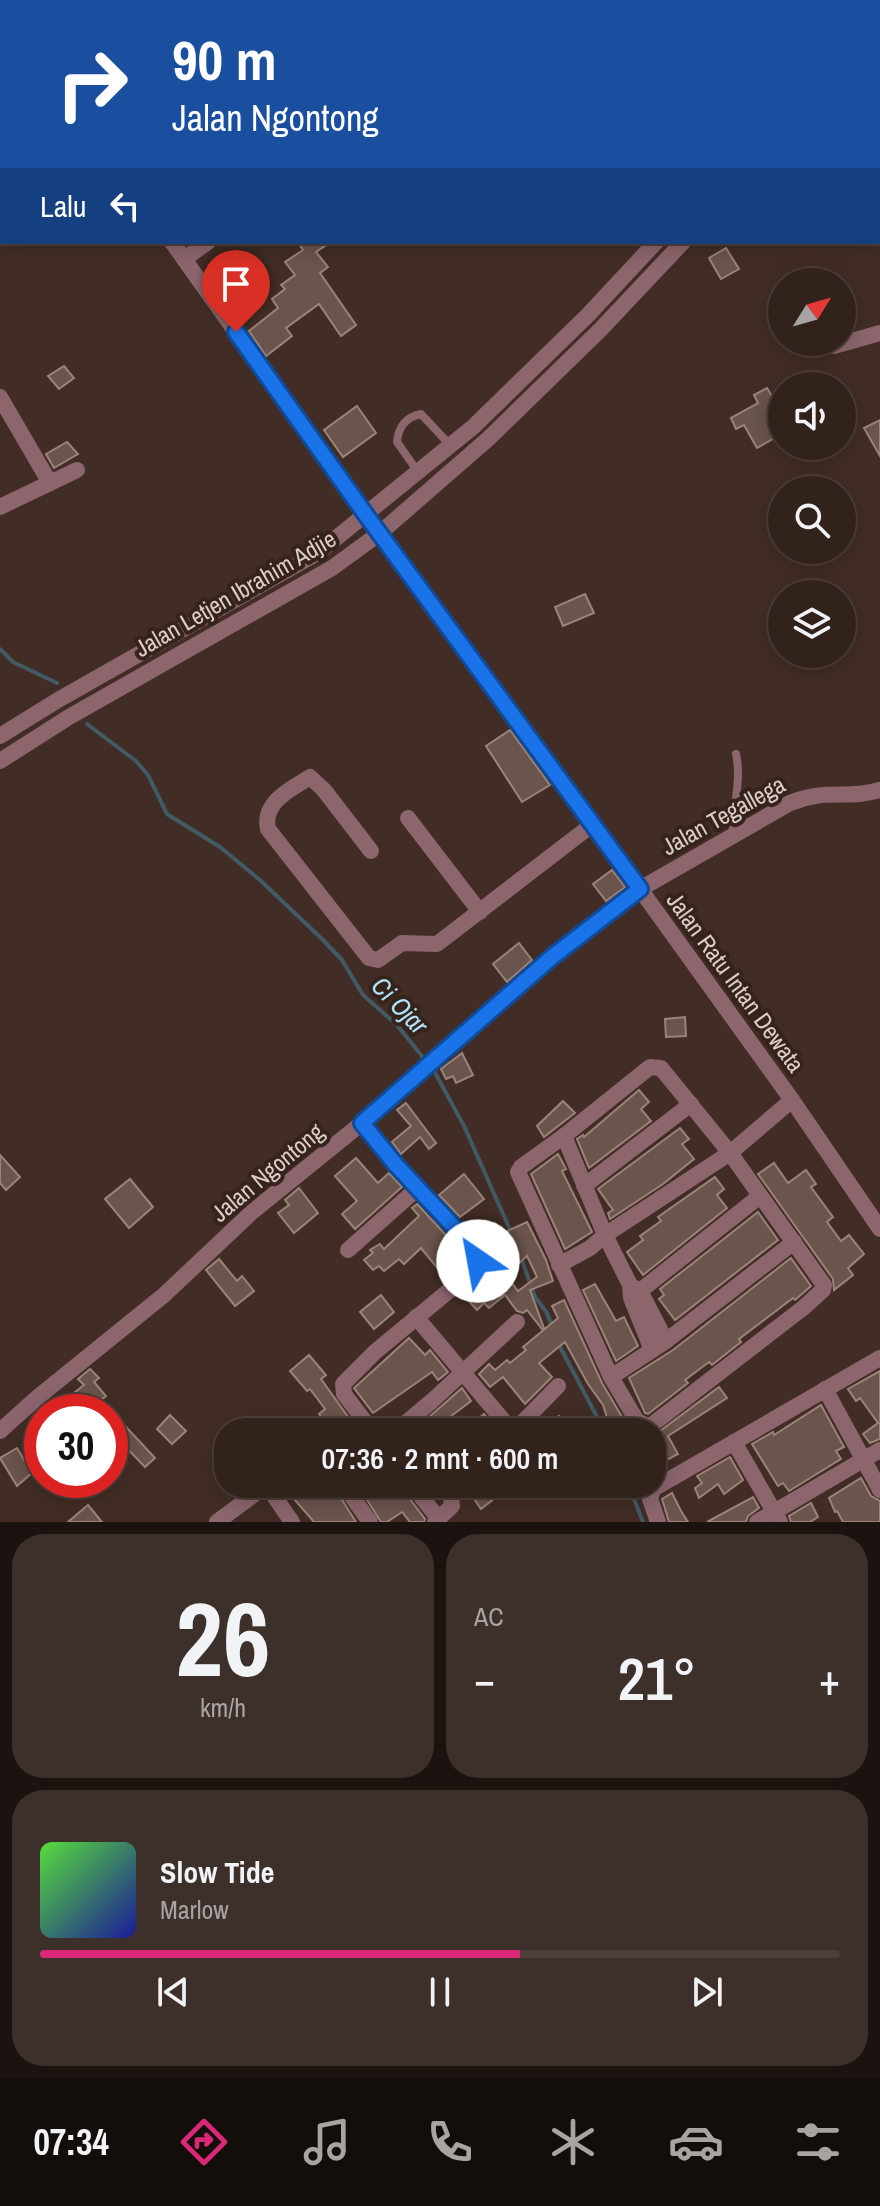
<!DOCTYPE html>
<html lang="id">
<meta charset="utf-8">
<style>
body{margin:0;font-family:"Archivo Narrow",sans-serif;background:#3d2f29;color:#f1f3f6;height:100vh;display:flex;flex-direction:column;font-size:30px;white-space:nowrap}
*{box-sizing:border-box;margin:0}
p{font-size:26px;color:#a8a4a3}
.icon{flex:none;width:44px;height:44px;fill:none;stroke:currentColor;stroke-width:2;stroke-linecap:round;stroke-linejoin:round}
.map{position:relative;height:1522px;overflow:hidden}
.details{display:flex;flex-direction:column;gap:12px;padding:12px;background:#1b130f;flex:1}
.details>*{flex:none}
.banner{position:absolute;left:0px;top:0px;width:880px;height:244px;box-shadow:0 4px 20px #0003,0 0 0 2px #4c3f3b;background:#1a4fa0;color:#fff;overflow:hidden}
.needle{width:52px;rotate:53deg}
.fabs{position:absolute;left:768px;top:268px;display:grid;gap:16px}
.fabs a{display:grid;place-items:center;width:88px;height:88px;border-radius:50%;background:#31221c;box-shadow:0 4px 20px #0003,0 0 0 2px #4c3f3b;font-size:40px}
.speed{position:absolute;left:24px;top:1394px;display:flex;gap:16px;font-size:40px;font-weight:700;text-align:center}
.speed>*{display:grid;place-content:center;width:104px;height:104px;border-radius:50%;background:#31221c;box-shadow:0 4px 20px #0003,0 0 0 2px #4c3f3b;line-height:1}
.speed .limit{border:12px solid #d22;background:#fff;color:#111}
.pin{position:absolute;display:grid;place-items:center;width:68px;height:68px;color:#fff;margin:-82px -34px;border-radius:50% 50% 50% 0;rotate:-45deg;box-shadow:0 0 8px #0007}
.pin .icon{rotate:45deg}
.me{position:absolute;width:88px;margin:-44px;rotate:327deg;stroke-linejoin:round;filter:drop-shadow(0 0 6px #0008)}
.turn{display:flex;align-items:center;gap:28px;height:168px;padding:0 40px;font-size:36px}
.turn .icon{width:104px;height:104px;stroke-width:2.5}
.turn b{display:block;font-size:56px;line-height:68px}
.then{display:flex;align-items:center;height:76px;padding:0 40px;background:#0003;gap:16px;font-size:30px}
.big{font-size:60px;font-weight:600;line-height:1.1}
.details .tile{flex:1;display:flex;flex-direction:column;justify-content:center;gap:12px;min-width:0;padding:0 28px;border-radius:32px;background:#3d2f29}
.details .dial{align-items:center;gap:0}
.dial b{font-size:104px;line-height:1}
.song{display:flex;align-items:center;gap:24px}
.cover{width:96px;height:96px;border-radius:12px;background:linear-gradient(135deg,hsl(110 70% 55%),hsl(240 70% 35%))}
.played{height:8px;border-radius:4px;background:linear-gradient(90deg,#db2777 60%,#4c3f3b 60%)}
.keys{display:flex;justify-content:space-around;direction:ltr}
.heat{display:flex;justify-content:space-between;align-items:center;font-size:44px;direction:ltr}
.details .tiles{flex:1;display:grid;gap:12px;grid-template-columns:1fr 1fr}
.tile:last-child{grid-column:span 2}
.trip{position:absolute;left:214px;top:1418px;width:452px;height:80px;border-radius:32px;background:#31221c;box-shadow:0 4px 20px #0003,0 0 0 2px #4c3f3b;font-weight:600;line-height:80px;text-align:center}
.tabs{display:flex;height:128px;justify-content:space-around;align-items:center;background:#140e0b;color:#a8a4a3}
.tabs .icon{width:56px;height:56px}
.tabs .on{color:#db2777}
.tabs b{font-size:36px;color:#f1f3f6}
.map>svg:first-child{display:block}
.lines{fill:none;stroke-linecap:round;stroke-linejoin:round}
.stream{stroke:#425a63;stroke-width:4}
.building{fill:#6a544b;stroke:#9b8379;stroke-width:2;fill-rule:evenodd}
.service{stroke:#8c656d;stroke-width:8}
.minor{stroke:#8c656d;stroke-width:16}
.tertiary{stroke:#8c656d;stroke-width:16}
.route-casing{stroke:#114b97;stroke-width:20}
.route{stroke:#1a73e8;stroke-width:14}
.labels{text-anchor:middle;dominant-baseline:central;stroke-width:8;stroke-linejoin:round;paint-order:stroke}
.street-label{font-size:24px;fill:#dbcec9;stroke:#36231c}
.water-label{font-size:26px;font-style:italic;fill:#aee4fe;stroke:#36231c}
</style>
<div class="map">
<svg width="880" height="1522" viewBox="0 0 880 1522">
<rect width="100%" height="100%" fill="#412d25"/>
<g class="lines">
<!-- stream -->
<g class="stream">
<path d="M0,649L13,662L57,683"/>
<path d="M87,724L136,761L148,775L167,814L220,847L260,880L322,939L342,960L363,995L396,1024L426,1061"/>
<path d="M432,1067L464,1126L511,1232"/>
<path d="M520,1255L535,1297L547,1313L552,1327"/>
<path d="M558,1343L605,1432"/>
<path d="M628,1484L643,1522"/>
</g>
</g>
<!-- building -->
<g class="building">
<path d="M298,242H331L316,252L328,267L320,273L356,325L341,336L319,304L286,328L292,336L266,356L249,331L278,308L272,299L285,289L281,285L295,275L285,262L303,250Z"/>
<path d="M726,248L739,269L721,279L709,258Z"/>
<path d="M64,366L74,378L59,389L48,376Z"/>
<path d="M767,388L773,398L782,393V434L757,448L744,425L736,429L731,418L758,403L754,395Z"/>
<path d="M357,406L376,433L343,457L324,430Z"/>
<path d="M880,420V456L864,428Z"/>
<path d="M67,442L78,454L54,468L46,454Z"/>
<path d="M585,594L594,613L563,626L555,607Z"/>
<path d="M510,730L550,785L522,802L486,746Z"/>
<path d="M612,870L625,887L606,901L593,884Z"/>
<path d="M519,943L532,960L507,982L493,964Z"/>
<path d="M685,1017L686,1036L666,1037L665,1019Z"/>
<path d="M462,1053L473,1075L456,1083L453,1076L446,1079L441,1069Z"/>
<path d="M639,1090L649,1102L641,1109L651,1121L589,1168L577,1139L583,1135L584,1137Z"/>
<path d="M563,1101L575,1113L544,1137L537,1126Z"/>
<path d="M406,1103L436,1143L429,1149L420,1137L401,1154L392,1142L411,1126L397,1110Z"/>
<path d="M680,1128L689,1139L682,1144L694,1159L663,1184L610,1219L608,1213L613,1210L598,1189Z"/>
<path d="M558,1154L566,1169L562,1171L592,1232L565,1249L531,1174Z"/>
<path d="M0,1155L20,1177L6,1190L0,1183Z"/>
<path d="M356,1158L378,1183L389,1173L402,1187L355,1229L342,1214L357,1201L335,1176Z"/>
<path d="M774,1163L788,1183L806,1170L816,1184L811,1187L833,1217L827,1222L841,1241L849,1235L864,1254L848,1268L853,1275L834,1290L833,1279L758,1174Z"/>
<path d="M464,1174L484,1199L460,1217L439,1195Z"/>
<path d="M715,1177L724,1189L717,1195L727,1208L643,1275L627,1252L643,1240L640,1236L661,1221L658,1217Z"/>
<path d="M130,1179L153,1207L129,1228L105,1199Z"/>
<path d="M299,1188L318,1213L294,1233L278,1213L289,1205L285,1200Z"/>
<path d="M417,1204L460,1250L447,1261L452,1267L443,1275L421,1248L404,1264L399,1259L384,1271L379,1266L373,1270L364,1260L373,1253L370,1250L380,1244L384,1249L419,1216L412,1208Z"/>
<path d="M758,1212L778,1240L675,1320L659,1299L664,1295L660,1289Z"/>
<path d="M527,1222L546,1260L553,1281L530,1290L544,1328L542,1329L527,1310L523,1313L517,1311L505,1295L489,1308L484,1303L477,1310L466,1298L476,1289L473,1286L496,1258L478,1237L495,1223L503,1233ZM527,1256L537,1277L518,1291L506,1275Z"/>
<path d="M791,1258L811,1286L795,1300L793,1298L739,1339L741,1342L712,1365L709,1362L685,1380L688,1383L648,1414L645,1413L629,1378L673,1350Z"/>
<path d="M219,1259L237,1281L242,1276L254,1291L235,1306L206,1270Z"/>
<path d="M595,1284L616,1321L624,1317L638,1346L616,1361L583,1290Z"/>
<path d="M381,1295L394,1312L374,1329L360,1312Z"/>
<path d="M564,1300L602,1383L628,1427L634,1432H616L609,1424L603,1405L588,1384L565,1342L539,1363L552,1377L525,1404L503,1377L490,1387L479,1374L489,1364L495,1370L507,1360L510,1363L526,1350L523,1347L558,1318L552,1306Z"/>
<path d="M409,1338L425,1355L430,1350L448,1372L438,1380L432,1372L373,1413L354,1388Z"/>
<path d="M309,1355L326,1375L321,1379L359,1432H320L328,1426L319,1414L325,1409L310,1389L307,1391L290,1371Z"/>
<path d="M90,1369L99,1378L94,1382L106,1396L101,1400L155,1458L145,1467L116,1437L110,1444V1412H90L74,1393L84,1385L78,1379Z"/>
<path d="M880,1371V1439L870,1443L863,1434L878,1423L860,1398L856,1401L848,1389Z"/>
<path d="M719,1387L727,1398L668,1436L678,1454L663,1462L652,1442V1437Z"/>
<path d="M462,1388L471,1401L430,1432H412Z"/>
<path d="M821,1405L844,1447L836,1451L841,1459L789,1491L783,1483L778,1486L752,1444L773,1432L774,1435Z"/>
<path d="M484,1414L497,1430L464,1432L479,1418Z"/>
<path d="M170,1415L186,1431L172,1444L157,1429Z"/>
<path d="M559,1416L571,1432H539Z"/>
<path d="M17,1448L32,1473L17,1486L0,1458Z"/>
<path d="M730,1457L743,1480L724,1494L718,1484L699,1498L695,1488L702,1483L697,1476Z"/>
<path d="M861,1478L871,1496L880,1501V1522H843L837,1511L835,1512L829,1498Z"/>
<path d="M281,1484H332L356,1522H314Z"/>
<path d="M372,1484H383L390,1494L400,1486L425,1519L424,1522H410L402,1512L387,1522H381L362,1492Z"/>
<path d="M464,1484H483L495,1498L481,1509Z"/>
<path d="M672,1493L681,1511L688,1522H669L662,1499Z"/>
<path d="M753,1497L759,1508L748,1516L746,1522H707Z"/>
<path d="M811,1503L818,1517L810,1522H791L789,1516Z"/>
<path d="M88,1505L102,1522H68Z"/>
</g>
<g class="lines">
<!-- service -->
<g class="service">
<path d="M418,472L397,442C398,427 406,417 421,414L451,446"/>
<path d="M733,837C732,809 742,782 736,754"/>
</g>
<!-- minor -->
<g class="minor">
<path d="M476,0L477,2"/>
<path d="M225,2L226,0"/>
<path d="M0,111L2,109"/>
<path d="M184,259L208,242"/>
<path d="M834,346L880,333"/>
<path d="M0,397L50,483"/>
<path d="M0,507L77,470"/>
<path d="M408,818L480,912"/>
<path d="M371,851L324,790L310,777C291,789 262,802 268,829L369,958L378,960L402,943L437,944L593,824"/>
<path d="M362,1123L396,1165L468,1242L478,1257L475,1266L469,1274L375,1352L343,1384L344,1394L373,1432"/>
<path d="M564,1136L650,1067L661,1068L730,1153L824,1285L823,1290L803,1308L649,1427L637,1421L611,1377"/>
<path d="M584,1186L691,1104"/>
<path d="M348,1250L419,1187"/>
<path d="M559,1265L590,1248L605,1235L564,1136L521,1167L518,1172L611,1377L666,1341L794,1242"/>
<path d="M631,1286L640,1291L666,1341"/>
<path d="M640,1291L760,1196"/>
<path d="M416,1317L513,1432"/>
<path d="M652,1350L631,1298L630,1285L605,1235L730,1153L792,1100"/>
<path d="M825,1389L880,1490"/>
<path d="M0,1431L38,1397L164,1295L252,1212L362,1123L552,957L640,889L790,803C826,788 847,800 880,790"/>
<path d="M514,1431L558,1386"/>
<path d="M395,1432L432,1401L517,1322"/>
<path d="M734,1442L780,1522"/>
<path d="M343,1484L370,1522"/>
<path d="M411,1484L439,1519"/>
<path d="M217,1522L264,1487L270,1490L292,1522"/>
<path d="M435,1522L452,1506L450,1489L452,1484"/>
<path d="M658,1522L650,1499L653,1489L880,1358"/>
<path d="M757,1522L880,1450"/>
</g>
<!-- tertiary -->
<g class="tertiary">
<path d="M17,0L18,2"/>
<path d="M878,48L880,47"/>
<path d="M878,72L880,70"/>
<path d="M172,242L366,515L604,839L792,1100L880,1229"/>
<path d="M0,736L58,700L319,552L473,427L588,315L656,242"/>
<path d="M0,761L69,717L332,568L380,533L488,439L600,330L683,242"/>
</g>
</g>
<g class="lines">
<!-- route casing -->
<g class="route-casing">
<path id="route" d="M236,332L366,515L640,889L552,957L362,1123L396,1165L468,1242L477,1253L478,1261"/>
</g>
<!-- route -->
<use href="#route" class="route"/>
</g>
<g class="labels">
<!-- street labels -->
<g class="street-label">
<text transform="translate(235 593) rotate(-30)">Jalan Letjen Ibrahim Adjie</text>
<text transform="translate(723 815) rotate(-29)">Jalan Tegallega</text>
<text transform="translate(736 982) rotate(54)">Jalan Ratu Intan Dewata</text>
<text transform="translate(267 1172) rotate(-40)">Jalan Ngontong</text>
</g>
<!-- water labels -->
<g class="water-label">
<text transform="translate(400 1005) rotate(46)">Ci Ojar</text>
</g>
</g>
</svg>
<div class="fabs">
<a><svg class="needle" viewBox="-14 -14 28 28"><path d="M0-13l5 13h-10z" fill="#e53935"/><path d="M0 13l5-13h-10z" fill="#a8a4a3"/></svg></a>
<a><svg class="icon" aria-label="sound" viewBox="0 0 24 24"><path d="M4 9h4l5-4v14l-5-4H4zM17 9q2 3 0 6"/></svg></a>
<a><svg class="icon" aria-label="search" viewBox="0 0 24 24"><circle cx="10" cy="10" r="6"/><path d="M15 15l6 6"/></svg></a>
<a><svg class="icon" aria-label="layers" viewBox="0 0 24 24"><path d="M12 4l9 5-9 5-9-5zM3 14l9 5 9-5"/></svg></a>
</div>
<div class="speed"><div class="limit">30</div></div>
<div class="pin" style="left:236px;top:332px;background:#d93025"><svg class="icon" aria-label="arrive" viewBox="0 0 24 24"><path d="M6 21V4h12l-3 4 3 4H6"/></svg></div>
<svg class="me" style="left:478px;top:1261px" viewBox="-20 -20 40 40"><circle r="19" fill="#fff"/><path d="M0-13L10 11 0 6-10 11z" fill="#1a73e8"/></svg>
<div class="trip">07:36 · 2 mnt · 600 m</div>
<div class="banner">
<div class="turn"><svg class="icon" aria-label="right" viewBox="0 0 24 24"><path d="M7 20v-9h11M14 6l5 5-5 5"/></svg><div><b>90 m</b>Jalan Ngontong</div></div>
<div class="then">Lalu<svg class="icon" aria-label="left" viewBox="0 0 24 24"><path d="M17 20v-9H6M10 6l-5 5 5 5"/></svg></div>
</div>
</div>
<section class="details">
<div class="tiles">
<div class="tile dial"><b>26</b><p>km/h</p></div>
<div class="tile"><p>AC</p>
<div class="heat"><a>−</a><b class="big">21°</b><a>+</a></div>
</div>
<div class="tile">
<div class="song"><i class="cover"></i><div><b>Slow Tide</b><p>Marlow</p></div></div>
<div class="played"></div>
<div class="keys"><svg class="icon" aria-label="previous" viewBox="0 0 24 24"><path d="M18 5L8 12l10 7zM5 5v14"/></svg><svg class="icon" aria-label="pause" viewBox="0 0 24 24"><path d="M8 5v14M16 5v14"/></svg><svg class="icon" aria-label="next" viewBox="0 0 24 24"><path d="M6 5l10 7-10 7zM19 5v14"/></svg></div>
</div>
</div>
</section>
<nav class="tabs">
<b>07:34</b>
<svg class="icon on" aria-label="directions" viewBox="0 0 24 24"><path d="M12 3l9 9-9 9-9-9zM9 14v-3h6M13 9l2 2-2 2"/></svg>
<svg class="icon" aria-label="music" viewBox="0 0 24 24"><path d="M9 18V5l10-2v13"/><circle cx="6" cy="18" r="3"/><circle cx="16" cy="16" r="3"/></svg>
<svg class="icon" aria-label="phone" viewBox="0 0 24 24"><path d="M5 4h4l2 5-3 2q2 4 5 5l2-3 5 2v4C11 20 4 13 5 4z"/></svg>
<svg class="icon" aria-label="climate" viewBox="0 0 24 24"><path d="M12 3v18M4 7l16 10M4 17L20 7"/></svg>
<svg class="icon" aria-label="car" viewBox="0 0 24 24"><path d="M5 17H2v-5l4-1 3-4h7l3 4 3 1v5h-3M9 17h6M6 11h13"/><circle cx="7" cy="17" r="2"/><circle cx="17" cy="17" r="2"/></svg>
<svg class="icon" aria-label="filters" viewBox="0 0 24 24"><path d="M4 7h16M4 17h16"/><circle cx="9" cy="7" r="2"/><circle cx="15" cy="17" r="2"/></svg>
</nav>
